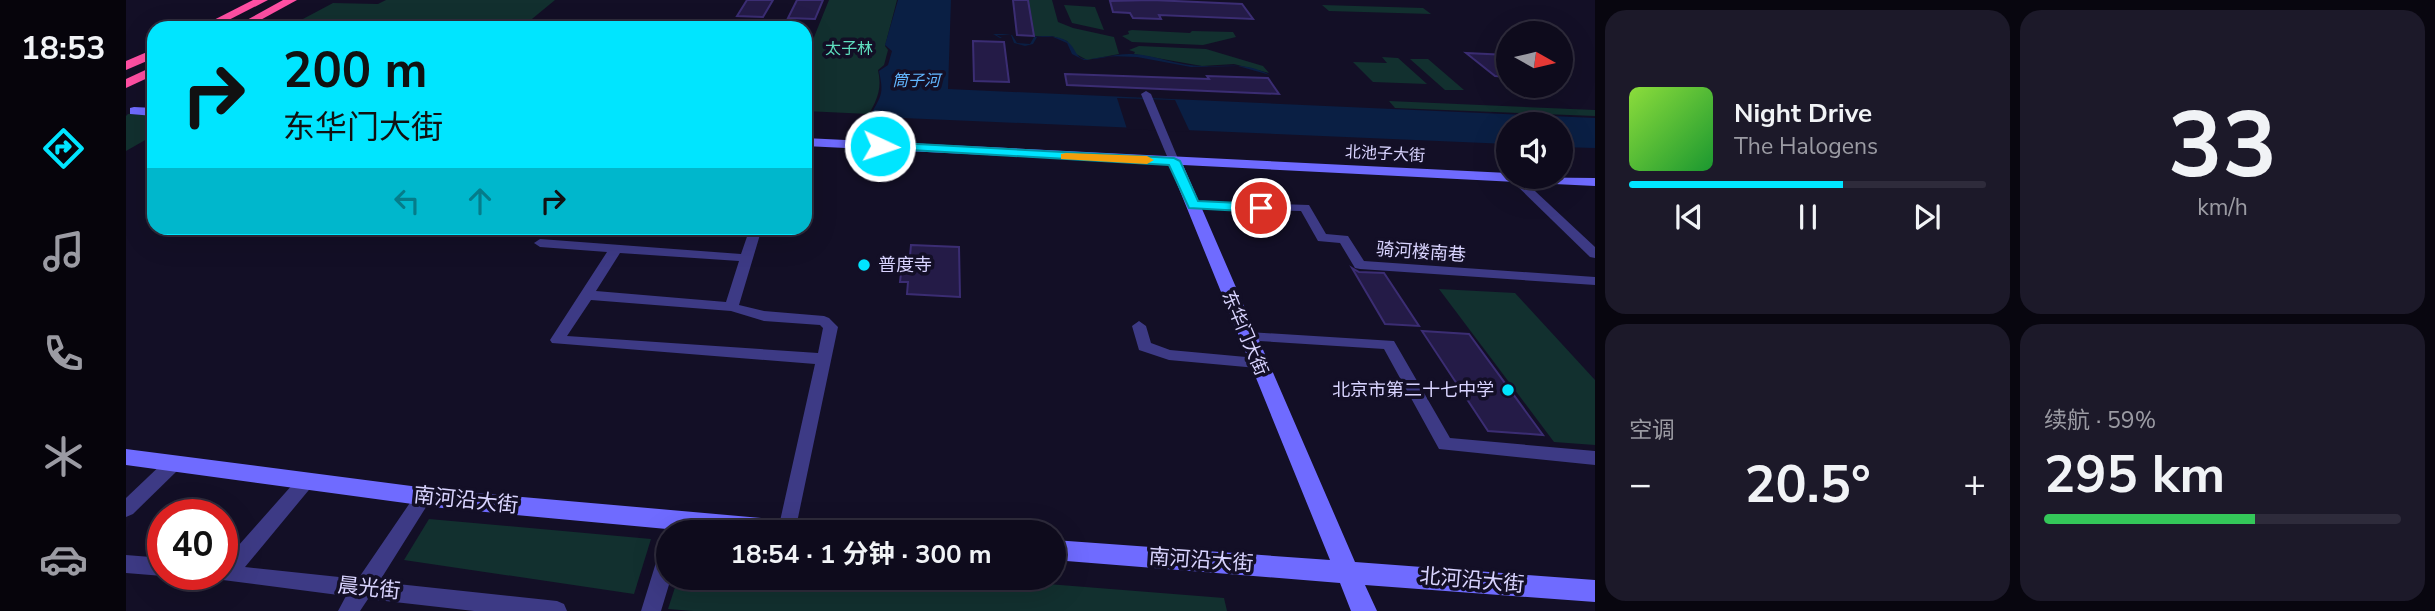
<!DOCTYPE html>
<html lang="zh">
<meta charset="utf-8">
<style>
body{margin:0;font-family:"Nunito Sans","Noto Sans SC",sans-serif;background:#1c1929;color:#f1f3f6;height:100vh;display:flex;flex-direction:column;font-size:26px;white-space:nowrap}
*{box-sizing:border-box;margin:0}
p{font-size:23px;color:#9b9ba3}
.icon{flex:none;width:38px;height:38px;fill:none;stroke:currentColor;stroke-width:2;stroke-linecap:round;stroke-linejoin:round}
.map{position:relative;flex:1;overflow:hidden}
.details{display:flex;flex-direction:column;gap:10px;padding:10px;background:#08060f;width:840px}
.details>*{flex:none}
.banner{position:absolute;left:21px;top:21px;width:665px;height:214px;border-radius:21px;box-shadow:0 7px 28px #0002,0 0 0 2px #2e2b3b;background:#00e5ff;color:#111;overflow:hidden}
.needle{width:46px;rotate:98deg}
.fabs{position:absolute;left:1370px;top:21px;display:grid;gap:14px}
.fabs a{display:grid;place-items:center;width:77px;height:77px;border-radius:50%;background:#0e0b1c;box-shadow:0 7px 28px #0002,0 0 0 2px #2e2b3b;font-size:35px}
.speed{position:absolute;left:21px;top:499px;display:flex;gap:14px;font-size:35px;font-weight:700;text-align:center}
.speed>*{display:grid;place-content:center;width:91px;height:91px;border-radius:50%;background:#0e0b1c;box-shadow:0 7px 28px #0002,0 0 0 2px #2e2b3b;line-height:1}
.speed .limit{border:10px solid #d22;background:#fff;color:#111}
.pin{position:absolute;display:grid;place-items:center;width:60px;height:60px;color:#fff;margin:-30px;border:4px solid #fff;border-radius:50%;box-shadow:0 2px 7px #0007}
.me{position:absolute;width:77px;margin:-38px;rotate:93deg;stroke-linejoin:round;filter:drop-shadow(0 0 5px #0008)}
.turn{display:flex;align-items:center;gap:24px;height:147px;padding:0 21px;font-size:32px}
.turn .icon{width:91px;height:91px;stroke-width:2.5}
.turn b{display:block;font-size:49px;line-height:60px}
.lanes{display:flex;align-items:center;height:66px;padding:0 21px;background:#0003;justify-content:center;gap:35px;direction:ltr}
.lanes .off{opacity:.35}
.big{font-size:52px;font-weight:700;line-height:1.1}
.details .widget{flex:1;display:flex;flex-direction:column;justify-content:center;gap:10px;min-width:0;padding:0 24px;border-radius:21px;background:#1c1929}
.details .dial{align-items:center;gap:0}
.dial b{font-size:91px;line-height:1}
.song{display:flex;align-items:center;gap:21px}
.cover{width:84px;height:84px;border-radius:10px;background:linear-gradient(135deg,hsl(90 70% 55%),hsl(130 70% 35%))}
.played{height:7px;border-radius:4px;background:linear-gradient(90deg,#00e5ff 60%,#2e2b3b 60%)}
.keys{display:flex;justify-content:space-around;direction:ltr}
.heat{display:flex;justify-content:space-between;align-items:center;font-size:38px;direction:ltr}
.charge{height:10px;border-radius:5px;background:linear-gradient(90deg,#34c759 59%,#2e2b3b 0)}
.details .tiles{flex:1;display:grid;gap:10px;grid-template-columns:repeat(2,1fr)}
.trip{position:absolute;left:530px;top:520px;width:410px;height:70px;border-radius:35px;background:#0e0b1c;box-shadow:0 7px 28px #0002,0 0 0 2px #2e2b3b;font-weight:700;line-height:70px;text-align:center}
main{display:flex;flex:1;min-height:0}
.dock{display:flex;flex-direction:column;width:126px;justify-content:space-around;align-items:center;background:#06040b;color:#9b9ba3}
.dock .icon{width:49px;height:49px}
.dock .current{color:#00e5ff}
.dock b{font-size:32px;color:#f1f3f6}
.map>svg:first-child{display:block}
.green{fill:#12302f}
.water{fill:#0a1f44}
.pier{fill:#130f26}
.building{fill:#241b47;stroke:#3b2d73;stroke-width:2}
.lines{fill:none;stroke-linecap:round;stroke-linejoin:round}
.street{fill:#3d3a85;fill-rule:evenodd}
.secondary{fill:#6f6bff;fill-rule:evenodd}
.highway{fill:#ff4fa3;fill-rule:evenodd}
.route{fill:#00e5ff;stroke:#0095a6;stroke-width:2}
.slow{fill:#f59e0b}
.poi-dot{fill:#00e5ff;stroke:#130f26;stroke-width:2.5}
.labels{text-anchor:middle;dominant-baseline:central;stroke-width:7;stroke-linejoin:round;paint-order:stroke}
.far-park-label{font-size:16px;fill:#5fe0c0;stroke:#130f26}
.far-water-label{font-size:16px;font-style:italic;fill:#62b6ff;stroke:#130f26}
.far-street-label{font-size:16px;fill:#d9d4ff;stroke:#130f26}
.street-label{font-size:18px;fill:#d9d4ff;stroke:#130f26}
.poi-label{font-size:18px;fill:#d9d4ff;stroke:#130f26;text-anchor:start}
.near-street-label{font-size:21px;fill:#d9d4ff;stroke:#130f26}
</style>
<main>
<nav class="dock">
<b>18:53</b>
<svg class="icon current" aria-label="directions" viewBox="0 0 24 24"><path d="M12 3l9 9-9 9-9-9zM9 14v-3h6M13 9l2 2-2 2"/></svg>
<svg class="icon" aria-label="music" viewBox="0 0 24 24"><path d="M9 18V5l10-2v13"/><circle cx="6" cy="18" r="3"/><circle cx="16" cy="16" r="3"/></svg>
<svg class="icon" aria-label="phone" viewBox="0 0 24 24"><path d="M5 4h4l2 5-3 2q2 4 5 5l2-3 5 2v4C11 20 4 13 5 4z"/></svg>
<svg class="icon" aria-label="climate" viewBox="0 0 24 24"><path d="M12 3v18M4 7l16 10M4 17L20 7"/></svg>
<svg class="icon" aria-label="car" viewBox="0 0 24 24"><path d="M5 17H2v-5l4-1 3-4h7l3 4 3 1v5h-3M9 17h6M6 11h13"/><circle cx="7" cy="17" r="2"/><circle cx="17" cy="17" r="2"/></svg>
</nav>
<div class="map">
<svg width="1469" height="611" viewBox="0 0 1469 611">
<rect width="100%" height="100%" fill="#130f26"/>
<!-- green -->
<g class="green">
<path d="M260,0H429L395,28H160L207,3L252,4Z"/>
<path d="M703,0H771L759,46L762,50L758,65L752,70C756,88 752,98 743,114L679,111V97L686,79L679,78V47H684Z"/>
<path d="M902,0H926L932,22L947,28L988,37L993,54L961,60L950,54L941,41L926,36H908Z"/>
<path d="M938,5L969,7L978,30L946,23Z"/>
<path d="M1196,5L1297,8L1305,14L1203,11Z"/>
<path d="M1006,30L1064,33L1066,31L1107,32L1110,37L1077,45L1006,42L996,36L1003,34L1002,31Z"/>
<path d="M1013,46L1080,49L1137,66L1143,73L1108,64L1076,66L1008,54L1009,52L1003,50Z"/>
<path d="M1256,57L1272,58L1301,84L1247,82L1227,62L1261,63Z"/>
<path d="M1284,59H1302L1338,90H1319Z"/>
<path d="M1263,101L1469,110V116L1269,108Z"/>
<path d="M2,114L28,115V135L0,151V116Z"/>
<path d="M1313,289L1389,293L1469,380V445L1428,442Z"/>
<path d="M303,519L525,539L508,594L278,560Z"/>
<path d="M552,578H847L1098,598L1101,611H567L542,609Z"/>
</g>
<!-- water -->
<g class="water">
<path d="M772,0H825L822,89L1469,118V148L1435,147V124H1382V144L754,117L746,112C757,94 757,91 753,71L762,65L766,51L759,45Z"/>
<path d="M867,34L886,35L891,43L904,44L908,37C918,36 936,35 944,44C951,51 950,60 963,59C978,59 991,53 1006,54C1030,55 1052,66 1076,66C1102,67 1120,62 1144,75L1112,66L1065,67L1011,57L984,56L958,60L946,54L941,43L927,37H911L907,44L899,46L888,43L885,35L869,34L876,38L853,37L874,38Z"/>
</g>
<!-- pier -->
<path class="pier" d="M991,98L1049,100L1064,132L1001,129Z"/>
<!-- building -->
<g class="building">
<path d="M621,0H647L637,17L611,16Z"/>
<path d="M671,0H697L689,19L662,18Z"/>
<path d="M887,0H902L908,36L891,35Z"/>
<path d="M1026,0L1116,4L1127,19L1033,15L1035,19L1007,18L1004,13L987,12L984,1Z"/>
<path d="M847,41L878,42L883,82L848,81Z"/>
<path d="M1340,53L1382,55V77L1369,76Z"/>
<path d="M939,74L1083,79L1081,76L1142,78L1153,94L941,85Z"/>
<path d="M785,245L833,247L834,297L781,294L782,282H774L777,256H784Z"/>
<path d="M1226,268L1233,272L1258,273L1293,326L1259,324Z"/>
<path d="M1296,331L1343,334L1417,435L1362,431Z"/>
</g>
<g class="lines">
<!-- street -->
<g class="street">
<path d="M1020,91L1025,94L1053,161L1052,163H1044L1043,161L1015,94Z"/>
<path d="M1384,177H1394L1469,247V258L1464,257L1385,180Z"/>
<path d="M1067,201L1183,205L1200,234L1222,236L1238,261L1469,277V285L1234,269L1229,268L1214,243L1192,241L1175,211L1063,208V202Z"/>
<path d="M624,228H636L613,305L638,311L698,316L703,318L712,327L669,532H653L652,530L689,364L426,343L424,340L481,252L414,247L408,243L414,239L615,254ZM494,253L613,261L600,302L470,291ZM465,300L605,311L638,321L694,325L697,328L692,353L441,336Z"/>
<path d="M1013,321L1020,326L1025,343L1044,350L1131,358L1136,359L1139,363L1136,367L1131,368L1043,360L1013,350L1006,326Z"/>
<path d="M1122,332L1268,341L1324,438L1469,451V465L1313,449L1258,349L1117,340L1115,337Z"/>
<path d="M47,457L53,459L56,464L53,469L7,514L0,517V498L41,459Z"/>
<path d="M181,473L187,475L190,480L187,485L119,567L232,579L292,491L298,489L304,491L307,496L253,582L431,601L438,604L441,611H348L242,599L234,611H212L220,596L89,579L87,574H96V564L175,475Z"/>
<path d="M542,548V578H545L535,611H515L532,556L535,550Z"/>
<path d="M0,555L37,558V574H42L37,576L0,573Z"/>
</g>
<!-- secondary -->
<g class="secondary">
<path d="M8,107L28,108V116L4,114V108Z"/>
<path d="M679,138L1382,173V177L1469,178V186L1057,165L1229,562L1469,580V602L1239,585L1251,611H1225L1214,583L928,560V540L1204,560L1043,164L679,146Z"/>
<path d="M0,449L316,490L682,522L690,525L694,532H573L316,508L0,465Z"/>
</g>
<!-- highway -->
<g class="highway">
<path d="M127,0H142L87,28H72Z"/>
<path d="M157,0H171L129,23L119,21Z"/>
<path d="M28,49V58L0,70V61Z"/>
<path d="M28,66V75L0,88V79Z"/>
</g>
</g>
<!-- route -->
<path class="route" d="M754,142L1048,158L1054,161L1072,201L1135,204L1141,208L1135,212L1063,208L1043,165L750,148V143Z"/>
<!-- slow -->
<path class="slow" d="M940,153L1021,156L1028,160L1021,164L935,159V154Z"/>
<!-- markers -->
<g class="poi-dot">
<circle cx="738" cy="265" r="7"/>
<circle cx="1382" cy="390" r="7"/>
</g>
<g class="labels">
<!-- far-park labels -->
<g class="far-park-label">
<text x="723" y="49">太子林</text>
</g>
<!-- far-water labels -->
<g class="far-water-label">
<text x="790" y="81">筒子河</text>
</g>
<!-- far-street labels -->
<g class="far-street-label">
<text transform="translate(1259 154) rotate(3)">北池子大街</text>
</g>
<!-- street labels -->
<g class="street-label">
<text transform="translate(1295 252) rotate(4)">骑河楼南巷</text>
<text transform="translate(1119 333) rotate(67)">东华门大街</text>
</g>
<!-- poi labels -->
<g class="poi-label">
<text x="752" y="265">普度寺</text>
<text x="1368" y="390" text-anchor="end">北京市第二十七中学</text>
</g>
<!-- near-street labels -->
<g class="near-street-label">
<text transform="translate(340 500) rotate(6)">南河沿大街</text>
<text transform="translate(1075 560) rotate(4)">南河沿大街</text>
<text transform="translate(1346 580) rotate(5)">北河沿大街</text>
<text transform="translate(243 588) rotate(6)">晨光街</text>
</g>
</g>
</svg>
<div class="fabs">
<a><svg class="needle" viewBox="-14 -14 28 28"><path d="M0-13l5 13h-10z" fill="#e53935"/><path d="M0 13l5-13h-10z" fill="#9b9ba3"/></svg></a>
<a><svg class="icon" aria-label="sound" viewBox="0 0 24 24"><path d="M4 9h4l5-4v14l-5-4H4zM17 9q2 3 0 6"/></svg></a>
</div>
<div class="speed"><div class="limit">40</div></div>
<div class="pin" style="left:1135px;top:208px;background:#d93025"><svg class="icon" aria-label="arrive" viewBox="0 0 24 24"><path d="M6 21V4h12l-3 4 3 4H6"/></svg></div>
<svg class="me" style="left:754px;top:146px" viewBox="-20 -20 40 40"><circle r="17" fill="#00e5ff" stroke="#fff" stroke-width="3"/><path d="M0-11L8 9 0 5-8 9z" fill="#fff"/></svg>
<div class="trip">18:54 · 1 分钟 · 300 m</div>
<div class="banner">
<div class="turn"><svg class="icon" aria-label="right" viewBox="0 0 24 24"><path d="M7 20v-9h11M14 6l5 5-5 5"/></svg><div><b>200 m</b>东华门大街</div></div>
<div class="lanes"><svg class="icon off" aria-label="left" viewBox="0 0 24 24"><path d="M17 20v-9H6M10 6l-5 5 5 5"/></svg><svg class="icon off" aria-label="ahead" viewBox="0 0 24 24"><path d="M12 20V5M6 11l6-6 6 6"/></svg><svg class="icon" aria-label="right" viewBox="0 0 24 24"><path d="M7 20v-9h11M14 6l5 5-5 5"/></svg></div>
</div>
</div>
<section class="details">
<div class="tiles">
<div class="widget">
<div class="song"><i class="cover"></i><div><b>Night Drive</b><p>The Halogens</p></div></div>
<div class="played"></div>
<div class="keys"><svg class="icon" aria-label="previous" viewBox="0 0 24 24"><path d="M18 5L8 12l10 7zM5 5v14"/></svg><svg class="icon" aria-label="pause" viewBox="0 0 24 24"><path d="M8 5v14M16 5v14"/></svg><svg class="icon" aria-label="next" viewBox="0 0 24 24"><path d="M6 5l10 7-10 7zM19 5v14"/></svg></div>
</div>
<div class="widget dial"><b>33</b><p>km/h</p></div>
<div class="widget"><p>空调</p>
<div class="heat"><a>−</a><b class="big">20.5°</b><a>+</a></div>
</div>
<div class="widget"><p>续航 · 59%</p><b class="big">295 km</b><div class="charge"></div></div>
</div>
</section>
</main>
